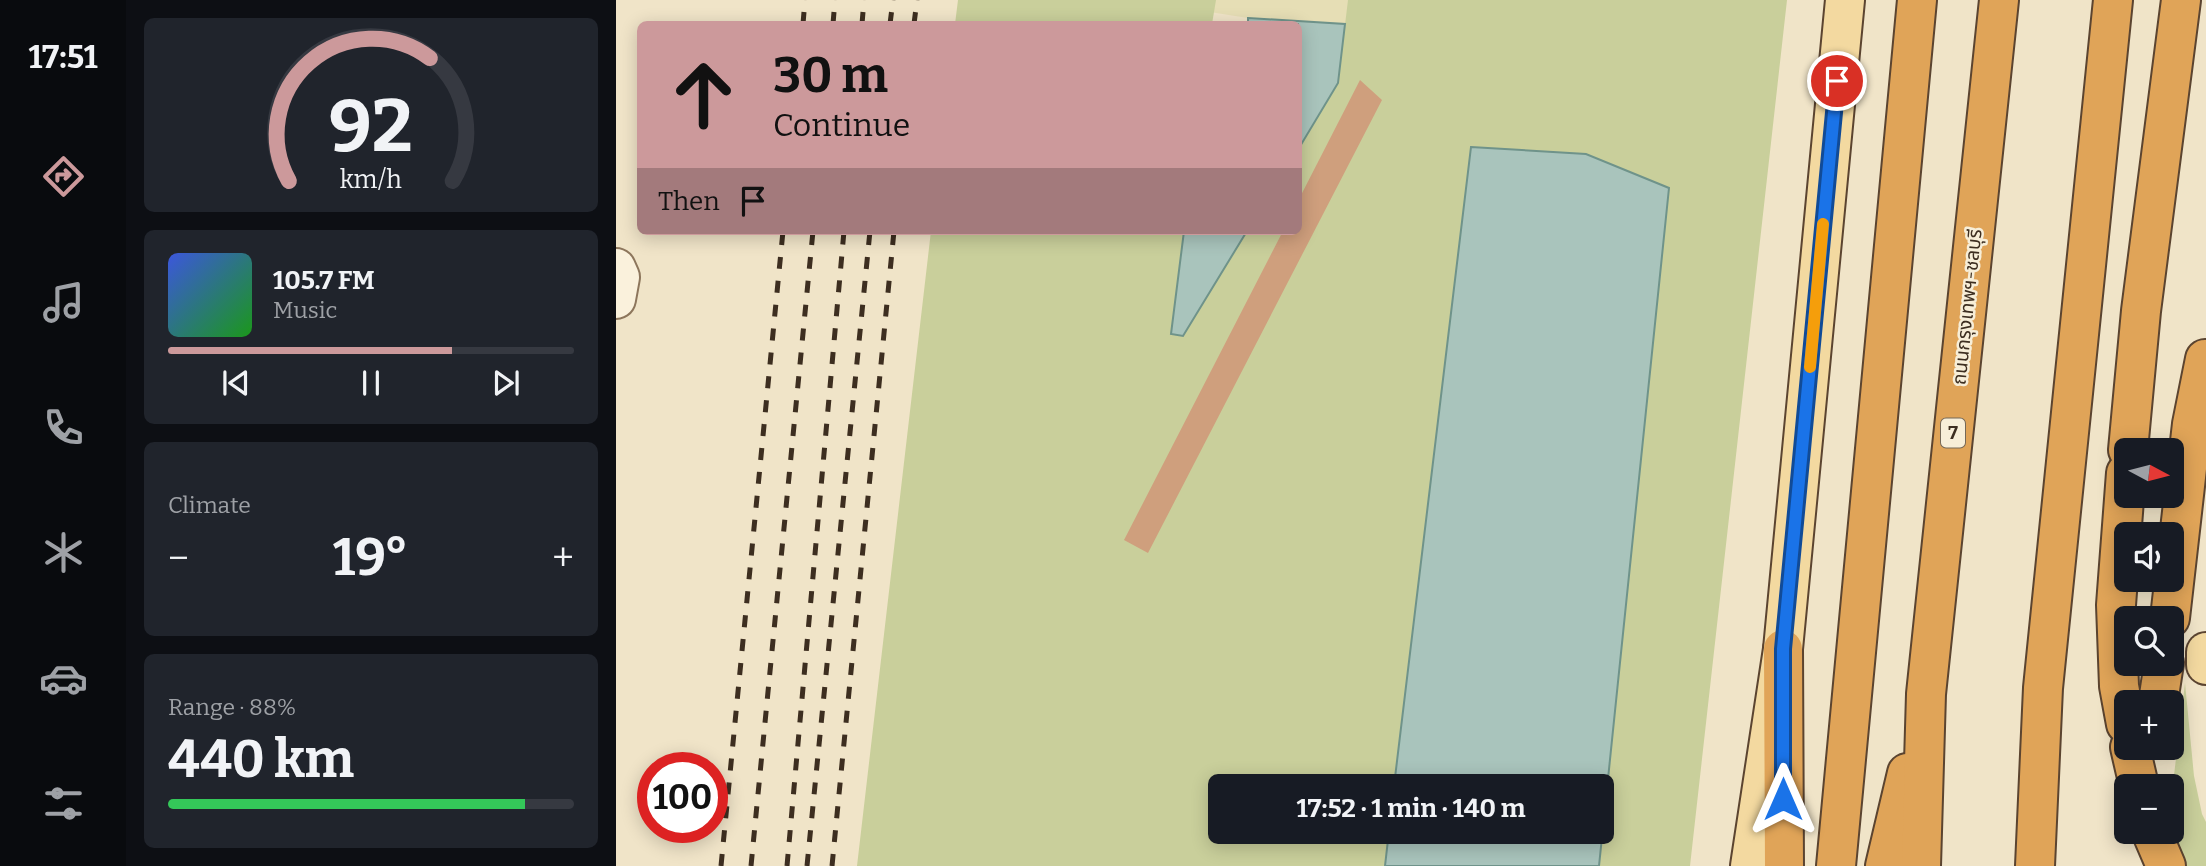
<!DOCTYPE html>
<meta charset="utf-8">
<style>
body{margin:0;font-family:Bitter,"Noto Sans Thai",serif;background:#20242c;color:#f1f3f6;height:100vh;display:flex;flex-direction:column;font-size:26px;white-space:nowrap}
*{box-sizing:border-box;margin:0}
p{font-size:23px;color:#9ea1a6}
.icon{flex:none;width:38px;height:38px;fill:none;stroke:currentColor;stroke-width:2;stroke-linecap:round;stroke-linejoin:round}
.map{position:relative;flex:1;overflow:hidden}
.details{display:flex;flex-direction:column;gap:18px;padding:18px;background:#0d0f14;width:490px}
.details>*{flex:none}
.hud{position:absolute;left:21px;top:21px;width:665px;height:214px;border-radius:10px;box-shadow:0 4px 18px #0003;background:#cc999b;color:#111;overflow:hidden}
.needle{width:46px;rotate:97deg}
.buttons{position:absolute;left:1498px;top:438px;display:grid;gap:14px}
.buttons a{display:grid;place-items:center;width:70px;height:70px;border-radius:10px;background:#171b24;box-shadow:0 4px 18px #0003;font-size:35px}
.speed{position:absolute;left:21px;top:752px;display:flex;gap:14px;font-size:35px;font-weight:700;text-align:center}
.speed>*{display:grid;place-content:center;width:91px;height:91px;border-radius:50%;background:#171b24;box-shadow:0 4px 18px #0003;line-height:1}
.speed .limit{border:10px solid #d22;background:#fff;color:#111}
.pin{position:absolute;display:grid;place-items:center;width:60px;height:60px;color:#fff;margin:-30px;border:4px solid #fff;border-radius:50%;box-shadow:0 2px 7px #0007}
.me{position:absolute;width:77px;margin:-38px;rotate:0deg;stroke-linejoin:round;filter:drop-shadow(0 0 5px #0008)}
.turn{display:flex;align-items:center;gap:24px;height:147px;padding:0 21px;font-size:32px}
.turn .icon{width:91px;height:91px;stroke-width:2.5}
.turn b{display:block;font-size:49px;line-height:60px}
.then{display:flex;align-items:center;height:66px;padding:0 21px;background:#0003;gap:14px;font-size:26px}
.big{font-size:52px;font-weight:700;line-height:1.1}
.details .card{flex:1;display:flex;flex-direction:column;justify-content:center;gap:10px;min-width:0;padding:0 24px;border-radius:10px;background:#20242c}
.details .dial{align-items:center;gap:0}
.dial svg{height:182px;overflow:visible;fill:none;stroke:#363941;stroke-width:7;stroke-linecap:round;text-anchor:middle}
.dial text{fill:#f1f3f6;stroke:none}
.song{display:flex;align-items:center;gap:21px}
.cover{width:84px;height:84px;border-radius:10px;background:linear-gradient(135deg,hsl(230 70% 55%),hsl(120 70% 35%))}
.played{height:7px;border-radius:4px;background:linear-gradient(90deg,#cc999b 70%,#363941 70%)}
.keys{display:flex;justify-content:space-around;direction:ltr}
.heat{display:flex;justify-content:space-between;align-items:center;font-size:38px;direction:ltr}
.charge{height:10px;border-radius:5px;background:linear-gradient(90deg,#34c759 88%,#363941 0)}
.trip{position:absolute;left:592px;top:774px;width:406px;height:70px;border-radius:10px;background:#171b24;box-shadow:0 4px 18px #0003;font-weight:700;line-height:70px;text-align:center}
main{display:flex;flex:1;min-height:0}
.dock{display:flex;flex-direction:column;width:126px;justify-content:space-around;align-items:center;background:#090b0e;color:#9ea1a6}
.dock .icon{width:49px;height:49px}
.dock .active{color:#cc999b}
.dock b{font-size:32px;color:#f1f3f6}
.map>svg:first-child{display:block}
.farmland{fill:#e6deb5}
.green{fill:#c9cf9b}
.water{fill:#a9c4bc;stroke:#6f938a;stroke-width:2}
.building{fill:#cf9f7d}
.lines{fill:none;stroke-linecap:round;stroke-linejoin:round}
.minor-casing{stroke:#8d765c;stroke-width:42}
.major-casing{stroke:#5b4430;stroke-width:42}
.highway-casing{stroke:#5b4430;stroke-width:42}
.minor{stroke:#faf1dc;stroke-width:38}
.major{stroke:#f3d9a0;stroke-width:38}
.highway{stroke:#e0a458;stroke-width:38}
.rail{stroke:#3d2e20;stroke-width:5;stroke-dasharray:12 12;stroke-linecap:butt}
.route-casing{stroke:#114b97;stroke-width:18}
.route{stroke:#1a73e8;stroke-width:12}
.slow{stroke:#f59e0b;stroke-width:12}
.labels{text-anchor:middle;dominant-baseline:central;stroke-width:5;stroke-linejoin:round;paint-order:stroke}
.shield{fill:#f7eed8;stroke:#756857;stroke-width:2}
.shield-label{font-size:18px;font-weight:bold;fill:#3d2e20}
.street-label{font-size:19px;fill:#3d2e20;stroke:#f7eed8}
</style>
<main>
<nav class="dock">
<b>17:51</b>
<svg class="icon active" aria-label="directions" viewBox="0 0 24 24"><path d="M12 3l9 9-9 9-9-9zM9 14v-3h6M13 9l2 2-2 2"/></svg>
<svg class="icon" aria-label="music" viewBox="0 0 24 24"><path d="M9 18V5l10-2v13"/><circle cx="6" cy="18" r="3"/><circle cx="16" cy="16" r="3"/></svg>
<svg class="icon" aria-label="phone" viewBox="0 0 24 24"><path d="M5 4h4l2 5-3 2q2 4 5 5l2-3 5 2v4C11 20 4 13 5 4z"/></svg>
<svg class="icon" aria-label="climate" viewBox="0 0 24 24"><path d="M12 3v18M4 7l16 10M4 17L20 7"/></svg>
<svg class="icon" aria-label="car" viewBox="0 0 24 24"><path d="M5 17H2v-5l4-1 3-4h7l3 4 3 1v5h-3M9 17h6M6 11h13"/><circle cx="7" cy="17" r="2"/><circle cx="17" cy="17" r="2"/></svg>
<svg class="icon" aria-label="filters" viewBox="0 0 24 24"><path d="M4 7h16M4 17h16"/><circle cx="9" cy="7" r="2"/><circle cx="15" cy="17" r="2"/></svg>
</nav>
<section class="details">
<div class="card dial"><svg viewBox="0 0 100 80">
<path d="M14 69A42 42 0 1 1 86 69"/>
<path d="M14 69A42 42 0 0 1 76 15" stroke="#cc999b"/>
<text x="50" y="56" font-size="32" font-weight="700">92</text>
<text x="50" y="72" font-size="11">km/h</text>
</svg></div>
<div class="card">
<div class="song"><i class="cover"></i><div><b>105.7 FM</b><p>Music</p></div></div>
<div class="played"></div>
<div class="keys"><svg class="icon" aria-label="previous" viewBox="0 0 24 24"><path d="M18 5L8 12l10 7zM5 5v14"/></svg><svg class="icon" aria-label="pause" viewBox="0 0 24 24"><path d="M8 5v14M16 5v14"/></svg><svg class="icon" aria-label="next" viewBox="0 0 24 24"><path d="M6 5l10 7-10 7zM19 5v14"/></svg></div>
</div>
<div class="card"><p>Climate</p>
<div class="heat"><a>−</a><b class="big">19°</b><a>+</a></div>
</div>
<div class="card"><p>Range · 88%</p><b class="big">440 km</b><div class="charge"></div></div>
</section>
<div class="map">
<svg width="1590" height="866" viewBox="0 0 1590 866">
<rect width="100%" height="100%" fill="#f0e4c8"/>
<!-- farmland -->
<path class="farmland" d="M530,0H780L776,36L632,18L530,2Z"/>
<!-- green -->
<g class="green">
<path d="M342,0H600L596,24H339Z"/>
<path d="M732,0H1171L1074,866H983L1053,189L856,147L778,786H604V831H773L769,866H241L315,231H568L555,334L567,336L631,231H682L683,148L722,83Z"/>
<path d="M1569,683L1578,776L1586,814L1590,822V866H1546L1556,831V792Z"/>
</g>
<!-- water -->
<g class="water">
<path d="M632,18L729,24L722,83L683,148L682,24H632Z"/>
<path d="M855,147L970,154L1053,188L983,866H769L773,831H985V786H778Z"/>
<path d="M568,231H631L567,336L555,334Z"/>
</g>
<!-- building -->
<path class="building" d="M744,80L766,100L532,553L508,540L667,231H682V201Z"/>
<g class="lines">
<!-- minor casing -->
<g class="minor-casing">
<path id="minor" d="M0,268L4,277L0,299"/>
</g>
<!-- major casing -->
<g class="major-casing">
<g id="major">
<path d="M1590,652V665"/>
<path d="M1134,866L1167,649L1229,0"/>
</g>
</g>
<!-- highway casing -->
<g class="highway-casing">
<g id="highway">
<path d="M1512,450L1525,311L1565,0"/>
<path d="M1510,473L1500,605L1503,686L1510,724"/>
<path d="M1554,618L1576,424L1589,359"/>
<path d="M1167,649L1168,866"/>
<path d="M1542,702L1548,663"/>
<path d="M1514,747L1523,786"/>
<path d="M1535,831L1550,866"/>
<path d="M1220,866L1301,0"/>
<path d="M1269,866L1291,773"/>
<path d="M1305,866L1310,694L1383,0"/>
<path d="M1419,866L1427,688L1497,0"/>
</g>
</g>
<!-- minor -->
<use href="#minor" class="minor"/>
<!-- major -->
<use href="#major" class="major"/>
<!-- highway -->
<use href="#highway" class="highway"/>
<!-- rail -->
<g class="rail">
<path d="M187,24L189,0"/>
<path d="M217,24L219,0"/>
<path d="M246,24L248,0"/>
<path d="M274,24L277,0"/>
<path d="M298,24L301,0"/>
<path d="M105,866L167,231"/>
<path d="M135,866L197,231"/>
<path d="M171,866L228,231"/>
<path d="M191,866L254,231"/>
<path d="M216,866L278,231"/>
</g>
</g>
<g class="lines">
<!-- route casing -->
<g class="route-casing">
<path id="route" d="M1167,799V649L1221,81"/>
</g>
<!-- route -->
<use href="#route" class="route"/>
<!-- slow -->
<path class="slow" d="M1194,367L1207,224"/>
</g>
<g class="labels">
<!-- shield labels -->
<rect class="shield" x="1325" y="418.5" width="24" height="29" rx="5"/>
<g class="shield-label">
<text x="1337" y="433">7</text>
</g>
<!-- street labels -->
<g class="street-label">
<text transform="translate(1351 307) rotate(-84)">ถนนกรุงเทพฯ-ชลบุรี</text>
</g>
</g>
</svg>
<div class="buttons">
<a><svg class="needle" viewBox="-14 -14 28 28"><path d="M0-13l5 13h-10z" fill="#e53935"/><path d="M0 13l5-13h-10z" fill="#9ea1a6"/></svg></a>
<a><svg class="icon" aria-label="sound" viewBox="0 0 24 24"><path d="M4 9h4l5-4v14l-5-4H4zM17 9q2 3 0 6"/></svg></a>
<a><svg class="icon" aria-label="search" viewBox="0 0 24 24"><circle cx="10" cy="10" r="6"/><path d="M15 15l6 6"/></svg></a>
<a>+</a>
<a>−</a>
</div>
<div class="speed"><div class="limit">100</div></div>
<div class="pin" style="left:1221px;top:81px;background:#d93025"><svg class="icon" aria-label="arrive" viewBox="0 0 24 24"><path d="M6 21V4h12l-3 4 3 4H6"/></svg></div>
<svg class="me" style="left:1167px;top:799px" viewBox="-20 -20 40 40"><path d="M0-17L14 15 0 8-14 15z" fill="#1a73e8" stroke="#fff" stroke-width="4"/></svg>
<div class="trip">17:52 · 1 min · 140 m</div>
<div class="hud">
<div class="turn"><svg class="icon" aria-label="ahead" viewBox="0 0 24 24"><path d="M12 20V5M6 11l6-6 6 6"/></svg><div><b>30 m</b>Continue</div></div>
<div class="then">Then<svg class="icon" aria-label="arrive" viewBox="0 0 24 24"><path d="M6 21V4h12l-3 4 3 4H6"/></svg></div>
</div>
</div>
</main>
